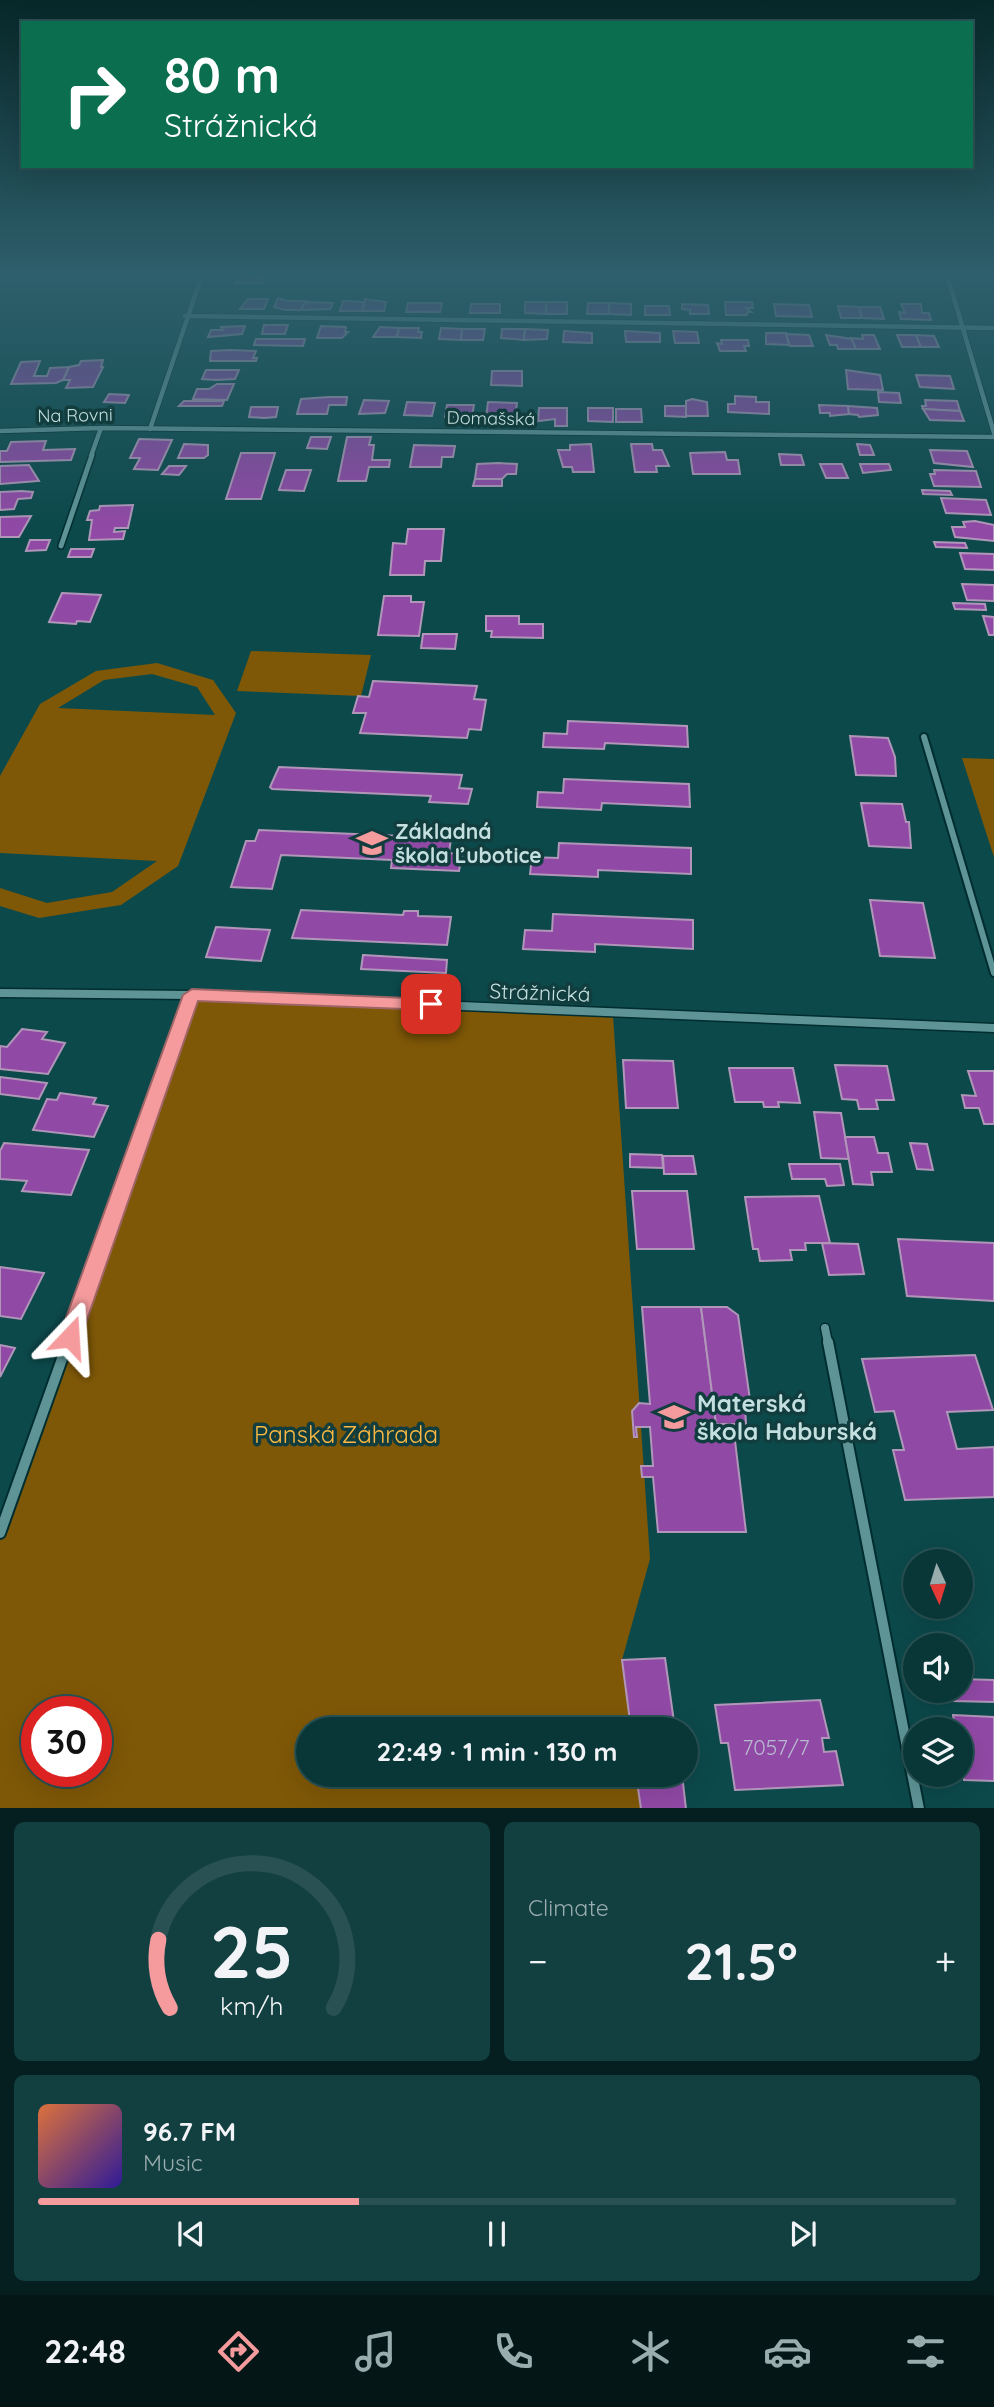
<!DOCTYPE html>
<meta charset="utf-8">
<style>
body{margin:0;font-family:Quicksand,sans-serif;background:#123f40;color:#f1f3f6;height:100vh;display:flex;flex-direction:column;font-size:26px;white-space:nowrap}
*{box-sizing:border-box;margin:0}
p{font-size:23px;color:#99acae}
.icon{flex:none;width:38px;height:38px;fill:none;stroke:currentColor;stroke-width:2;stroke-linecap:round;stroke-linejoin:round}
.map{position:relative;height:1808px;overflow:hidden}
.details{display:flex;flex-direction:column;gap:14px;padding:14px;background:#051e1f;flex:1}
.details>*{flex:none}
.banner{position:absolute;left:21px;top:21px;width:952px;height:147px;border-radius:0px;box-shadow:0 7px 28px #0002,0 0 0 2px #295153;background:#0b6e4f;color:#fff;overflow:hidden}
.needle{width:46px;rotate:176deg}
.controls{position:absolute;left:903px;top:1549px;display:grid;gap:14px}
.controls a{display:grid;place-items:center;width:70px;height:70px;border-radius:50%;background:#093738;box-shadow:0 7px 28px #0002,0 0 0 2px #295153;font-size:35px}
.speed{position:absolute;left:21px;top:1696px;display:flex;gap:14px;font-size:35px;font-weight:700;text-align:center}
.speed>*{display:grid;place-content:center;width:91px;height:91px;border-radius:50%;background:#093738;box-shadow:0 7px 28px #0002,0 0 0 2px #295153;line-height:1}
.speed .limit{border:10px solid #d22;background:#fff;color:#111}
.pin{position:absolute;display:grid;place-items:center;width:60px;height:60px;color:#fff;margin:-30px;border-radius:14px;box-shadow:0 4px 10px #0006}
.me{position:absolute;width:77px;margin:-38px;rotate:20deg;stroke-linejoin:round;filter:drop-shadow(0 0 5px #0008)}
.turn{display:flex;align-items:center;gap:24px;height:147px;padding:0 28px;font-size:32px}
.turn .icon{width:91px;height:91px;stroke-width:2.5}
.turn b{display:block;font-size:49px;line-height:60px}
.big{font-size:52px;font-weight:700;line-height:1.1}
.details .card{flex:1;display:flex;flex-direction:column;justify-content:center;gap:10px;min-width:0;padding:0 24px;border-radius:10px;background:#123f40}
.details .dial{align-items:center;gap:0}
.dial svg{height:182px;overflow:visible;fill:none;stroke:#295153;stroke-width:7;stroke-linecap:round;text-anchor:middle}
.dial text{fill:#f1f3f6;stroke:none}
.song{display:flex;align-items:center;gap:21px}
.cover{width:84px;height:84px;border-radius:10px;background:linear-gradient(135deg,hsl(20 70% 55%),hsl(250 70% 35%))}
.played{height:7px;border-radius:4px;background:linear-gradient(90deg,#f59b9d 35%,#295153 35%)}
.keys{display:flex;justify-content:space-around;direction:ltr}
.heat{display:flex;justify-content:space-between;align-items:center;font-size:38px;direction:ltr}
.details .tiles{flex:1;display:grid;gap:14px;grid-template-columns:1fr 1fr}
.card:last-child{grid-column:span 2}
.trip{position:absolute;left:296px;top:1717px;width:402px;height:70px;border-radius:35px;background:#093738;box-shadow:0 7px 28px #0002,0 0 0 2px #295153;font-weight:700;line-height:70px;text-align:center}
.tabs{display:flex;height:112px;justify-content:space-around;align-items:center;background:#041616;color:#99acae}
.tabs .icon{width:49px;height:49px}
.tabs .on{color:#f59b9d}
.tabs b{font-size:32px;color:#f1f3f6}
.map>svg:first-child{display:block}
.green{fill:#7f5807;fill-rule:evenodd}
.building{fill:#9149a6;stroke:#b096b8;stroke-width:2}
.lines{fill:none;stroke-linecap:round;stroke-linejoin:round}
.minor-far4-casing{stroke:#002d2f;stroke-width:6}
.minor-far3-casing{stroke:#002d2f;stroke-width:8}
.minor-far2-casing{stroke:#002d2f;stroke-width:10}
.minor-far1-casing{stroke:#002d2f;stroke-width:11}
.minor-casing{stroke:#002d2f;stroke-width:14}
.minor-far4{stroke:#5e9496;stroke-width:4.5}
.minor-far3{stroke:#5e9496;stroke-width:5}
.minor-far2{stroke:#5e9496;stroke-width:6}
.minor-far1{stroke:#5e9496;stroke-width:8}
.minor{stroke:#5e9496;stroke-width:10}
.route{fill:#f59b9d;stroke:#9f6566;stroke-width:2}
.labels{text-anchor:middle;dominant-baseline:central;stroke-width:7;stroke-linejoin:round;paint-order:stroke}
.far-street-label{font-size:18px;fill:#c4dfdf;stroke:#123d3e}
.poi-label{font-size:21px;font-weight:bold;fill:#c4dfdf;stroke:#123d3e;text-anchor:start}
.street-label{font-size:21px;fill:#c4dfdf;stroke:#123d3e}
.near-number-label{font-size:21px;fill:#b7bad1}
.near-poi-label{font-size:24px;font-weight:bold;fill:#c4dfdf;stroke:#123d3e;text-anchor:start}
.near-park-label{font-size:24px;fill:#fbb842;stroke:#123d3e}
</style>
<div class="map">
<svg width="994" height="1809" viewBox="0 0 994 1809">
<rect width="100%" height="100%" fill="#0c494b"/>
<!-- green -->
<g class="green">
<path d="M251,651L371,655L361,696L237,691Z"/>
<path d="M157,663L213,680L236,713L178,866L121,905L39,918L0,906V888L47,903L112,892L157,861L0,853V776L40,704L96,671ZM152,674L197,687L215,715L58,708L104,680Z"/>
<path d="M962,758L994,759V857Z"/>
<path d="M193,995L613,1016L650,1559L622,1660L631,1729H308V1774L636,1775L641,1808H0V1526ZM37,1712H96V1771H37Z"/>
</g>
<!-- building -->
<g class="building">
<path d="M240,275H264L262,283H235Z"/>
<path d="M278,298L287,301H306L301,310H285L274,307Z"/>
<path d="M248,299H268L264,309H240Z"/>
<path d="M365,299L386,302L384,311H362Z"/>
<path d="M343,301L364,302L362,311H340Z"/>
<path d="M305,302L333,303L330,309L301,310Z"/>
<path d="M525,302H546V314L525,313Z"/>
<rect x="546" y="302" width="21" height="12"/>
<path d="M725,302H752L753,308H746L751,312H747V315H726Z"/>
<path d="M408,303H442L440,312H406Z"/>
<path d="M588,303H609V314H587Z"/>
<path d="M609,303L631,304V315L609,314Z"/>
<path d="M471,304H500V313H470Z"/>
<path d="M682,304L708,305L709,314H690V310L682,309Z"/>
<path d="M774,304L809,305L812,317L776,316Z"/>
<path d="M901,304H921L922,313H929L931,320L901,319L899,312L905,313Z"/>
<path d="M645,306H669L670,315H645Z"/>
<path d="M838,306L859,307L862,318H841Z"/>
<path d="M859,307H880L884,319L862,318Z"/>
<path d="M264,325H288L285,334H262Z"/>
<path d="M245,326L242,334L208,337L211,330H223L221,327Z"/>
<path d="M321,326L346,327L345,332H348L342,338H317Z"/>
<path d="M380,327L399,328L397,337H373Z"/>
<path d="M399,328H419L418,332H422L421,338L397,337Z"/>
<path d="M441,328L462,329L461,340L439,339Z"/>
<path d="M462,329H485L483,340H461Z"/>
<path d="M502,329H525L524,340L501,338Z"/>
<path d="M525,329L548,330L547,339L524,340Z"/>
<path d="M564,331L592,333V343L563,342Z"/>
<path d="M625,331L660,333V342H626Z"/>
<path d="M673,331L697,332L699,343H675Z"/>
<path d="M766,333H786L789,345L766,344Z"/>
<path d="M786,334L809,335L813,346H790Z"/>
<path d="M826,335L852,339L856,349H838L837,345H830Z"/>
<path d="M862,335H874L880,349H856L851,338L863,339Z"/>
<path d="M897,335H916L921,347H902Z"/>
<path d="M916,335L934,336L939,347H921Z"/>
<path d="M256,339H305L303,346L254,345Z"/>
<path d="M721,340H748L749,346H744L746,351H720L717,343L722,344Z"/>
<path d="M230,350L256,351L253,358H257L256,361H210L211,351Z"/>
<path d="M103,360L101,367H103L93,387L66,388L70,380H63L69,367L79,365L81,361Z"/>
<path d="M40,361L34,376H47L50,368L69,367L63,380L56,383L11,384L21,362Z"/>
<path d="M206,370H239L235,379L216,380L202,379Z"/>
<path d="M846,370L880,375L883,390L848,389Z"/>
<path d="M492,371H522V386L491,385Z"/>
<path d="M916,375L950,376L954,389L920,387Z"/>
<path d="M217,384H234L227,400L193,399L197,389H209Z"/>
<path d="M878,392L899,393L901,403L879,402Z"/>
<path d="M109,394L129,395L125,403L104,402Z"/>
<path d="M735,396L756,397V402H769V414L728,412V404H735Z"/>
<path d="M329,397H347L346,405H329L327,414H297L301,399Z"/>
<path d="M692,399L707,402L708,416H686V401Z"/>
<path d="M364,400L389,401L385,413L359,414Z"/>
<path d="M925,400L957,401L960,411L923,409L922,406H926Z"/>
<path d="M184,401H224L222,406H179Z"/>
<path d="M407,402L435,403L432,416L404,415Z"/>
<path d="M488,402L517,403L515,418L486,417Z"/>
<path d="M447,405H474L472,416L445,417Z"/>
<path d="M819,405L848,406L849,414L830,416V413H820Z"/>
<path d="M665,406H686V417L665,416Z"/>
<path d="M848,406L877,408L878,415L859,417L858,415L849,414Z"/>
<path d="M251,407H278L276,417L264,418L249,417Z"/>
<path d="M539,408H567V426H555V419L538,421Z"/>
<path d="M588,408H613V422L588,421Z"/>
<path d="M616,409H641L642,422H616Z"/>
<path d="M923,409L960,411L964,421L930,420Z"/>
<path d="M311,437H331L327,449L307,448Z"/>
<path d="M347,437H371L369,445H374L372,460H390L389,467H369L366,481H338Z"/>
<path d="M139,439L172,440L158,470L134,469L140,458H130Z"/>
<path d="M46,441L43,450L75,449L71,460L0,462V451H7L11,442Z"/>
<path d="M184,444L208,445V455L204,458H178Z"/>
<path d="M591,444L594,472H573L572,467H563L558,450H570V445Z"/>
<path d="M631,444H652L653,450H662L669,466H656L657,472H635Z"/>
<path d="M857,444L870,445L874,455H860Z"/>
<path d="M414,445L455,446L453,457H442L441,467H410Z"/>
<path d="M930,450L967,451L973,467L934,463Z"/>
<path d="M725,452L727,460H738L740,474H693L690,453Z"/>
<path d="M241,453H275L261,499H226Z"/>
<path d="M779,454L801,455L804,465H781Z"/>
<path d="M498,463L517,464L516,474H507L502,479H475L477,464Z"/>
<path d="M820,464H842L848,478H826Z"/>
<path d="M860,464H889L891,470L863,473Z"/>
<path d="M29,465L39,481L0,484V466Z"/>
<path d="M169,466H186L179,475L162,474Z"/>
<path d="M286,470H311L304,491L279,490Z"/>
<path d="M934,470L976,471L981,487L934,486L930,474H935Z"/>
<path d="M475,479H502V486H473Z"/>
<path d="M922,490L950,491L952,495L923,494Z"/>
<path d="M0,492L22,491L33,492L31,498L18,499L14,509L0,510Z"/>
<path d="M941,498L986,500L991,515L946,513Z"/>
<path d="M133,505L128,528H115L114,532L125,531L123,539L89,540L92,520H87L90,511L99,510L100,506Z"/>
<path d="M31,516L19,537H0V517Z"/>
<path d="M975,521L994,525V541L955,537L952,527H965L963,522Z"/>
<path d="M408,529H444L441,561H425L424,575H390L393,543L406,544Z"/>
<path d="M30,540H50L46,550L26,551Z"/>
<path d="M934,542L965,543L967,548L936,547Z"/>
<path d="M71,549H94L91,557H68Z"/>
<path d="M960,553L994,554V570L965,569Z"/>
<path d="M962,584L994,585V601L967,600Z"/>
<path d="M62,593L101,595L90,622L77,621L76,624L49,622Z"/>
<path d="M384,596H411V602H424L419,636L378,635Z"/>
<path d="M953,603L985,604L986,610L955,609Z"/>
<path d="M486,616H519V624H543V638L491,637L492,631H486Z"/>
<path d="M983,616L994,617V635H989Z"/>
<path d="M423,634H457L455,649L421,648Z"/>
<path d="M373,681L477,686L474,699L486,700L481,730L469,729L467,738L360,733L366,713H353L358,696L369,697Z"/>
<path d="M568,721L687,726L688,747L605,743L604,749L543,747L544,733L567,734Z"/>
<path d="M850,736L888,738L895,757L896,776L856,775Z"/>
<path d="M279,767L462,775L459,788L472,789L468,804L429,802L431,796L272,789L270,787Z"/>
<path d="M564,779L689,784L690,807L602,803L601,810L537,807L538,792L563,793Z"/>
<path d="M861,803L902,804L906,822H909L911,848L869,846Z"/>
<path d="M259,830L451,838L449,853L462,854L459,871L391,868L392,860L281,855L272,889L231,887L246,841H255Z"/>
<path d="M559,843L691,848V874L598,870V877L530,874L532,857L558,858Z"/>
<path d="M870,900L923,903L935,958L880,956Z"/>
<path d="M301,910L403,915L404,911H418V916L451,917L447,945L292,938Z"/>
<path d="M553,914L693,920V949L595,944V952L523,949L525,930L552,931Z"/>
<path d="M216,927L270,930L261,961L206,957Z"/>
<path d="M363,955L447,960L446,973L361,969Z"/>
<path d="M22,1029L47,1032L42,1039L65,1043L48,1074L0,1069V1046L7,1047Z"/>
<path d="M623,1060L673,1061L678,1108H626Z"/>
<path d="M835,1065L887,1066L894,1100H876L878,1109H859L857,1100L842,1099Z"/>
<path d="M729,1068H793L800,1103L778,1102L779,1107H764L763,1102H735Z"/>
<path d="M968,1071H994V1124H984L979,1108H965L962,1095L976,1096Z"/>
<path d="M0,1077L47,1083L39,1099L0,1094Z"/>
<path d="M60,1093L96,1098L93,1104L108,1106L94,1137L33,1130L47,1099L57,1100Z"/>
<path d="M814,1112L841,1113L849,1159L821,1158Z"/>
<path d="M845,1137H874L878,1153H888L892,1172H871L873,1185L853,1184Z"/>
<path d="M4,1143L89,1150L71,1195L22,1191L27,1181L0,1179V1151Z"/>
<path d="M910,1143L927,1144L933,1170L917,1169Z"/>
<path d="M630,1154L662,1155L663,1168L630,1167Z"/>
<path d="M663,1156H693L696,1174H664Z"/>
<path d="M789,1164H840L844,1185L827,1186L825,1179H792Z"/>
<path d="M632,1191H687L694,1249H637Z"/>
<path d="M819,1196L830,1243H805L806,1250H790L792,1260L760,1261L758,1249H753L745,1197Z"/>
<path d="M898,1239L994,1243V1301L907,1296Z"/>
<path d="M822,1243L858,1244L864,1274L829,1275Z"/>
<path d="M0,1267L44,1273L21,1319L0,1316Z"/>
<path d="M642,1307H701L716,1424H733L746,1532H658L653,1477H642L641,1466H653L650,1427H636L637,1437H634L632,1411L639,1403L650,1404Z"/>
<path d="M701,1307H727L738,1315L751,1407H745L746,1424H716Z"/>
<path d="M0,1345L15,1348L0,1377Z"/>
<path d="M975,1355L993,1410L947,1412L957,1449L994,1447V1497L905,1500L893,1450H904L894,1411L875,1412L862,1359Z"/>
<path d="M665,1658L675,1729H631L622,1660Z"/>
<path d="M961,1679L994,1680V1702L953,1701L951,1690H961Z"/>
<path d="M820,1700L829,1738H822L824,1752L836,1751L843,1785L735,1790L728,1743H721L715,1705Z"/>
<path d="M953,1715L994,1717V1781L964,1780L961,1729H955Z"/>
<path d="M636,1774H682L686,1809H641Z"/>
</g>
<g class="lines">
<!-- minor-far4 casing -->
<g class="minor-far4-casing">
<g id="minor-far4">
<path d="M947,275L994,433"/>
<path d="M185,316L994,328"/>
<path d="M150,429L202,275"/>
<path d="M0,431L101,428L994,437"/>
<path d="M91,456L101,428"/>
</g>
</g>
<!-- minor-far3 casing -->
<g class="minor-far3-casing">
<path id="minor-far3" d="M61,546L92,455"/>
</g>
<!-- minor-far2 casing -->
<g class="minor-far2-casing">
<path id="minor-far2" d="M924,737L994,973"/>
</g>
<!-- minor-far1 casing -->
<g class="minor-far1-casing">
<g id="minor-far1">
<path d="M0,993L192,995L994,1028"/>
<path d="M825,1328L828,1343"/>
<path d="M68,1343L192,995"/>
</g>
</g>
<!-- minor casing -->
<g class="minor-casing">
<g id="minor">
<path d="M828,1342L919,1809"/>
<path d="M0,1533L68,1342"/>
</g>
</g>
<!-- minor-far4 -->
<use href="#minor-far4" class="minor-far4"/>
<!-- minor-far3 -->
<use href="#minor-far3" class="minor-far3"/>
<!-- minor-far2 -->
<use href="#minor-far2" class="minor-far2"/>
<!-- minor-far1 -->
<use href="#minor-far1" class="minor-far1"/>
<!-- minor -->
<use href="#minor" class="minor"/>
</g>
<!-- sky -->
<linearGradient id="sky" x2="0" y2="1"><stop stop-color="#072829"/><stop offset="0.52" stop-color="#2e5f6c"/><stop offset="1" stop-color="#2e5f6c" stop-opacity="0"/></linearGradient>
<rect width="994" height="528" fill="url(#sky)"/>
<!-- route -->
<path class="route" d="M192,989L431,999L439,1004L431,1010L198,1001L81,1337L77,1343L70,1346L63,1343L59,1337L183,995Z"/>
<!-- icons -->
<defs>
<g id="school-bare" transform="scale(2.415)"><path d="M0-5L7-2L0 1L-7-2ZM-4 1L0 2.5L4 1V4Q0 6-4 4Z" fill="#f59b9d" stroke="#123d3e" stroke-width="2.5" paint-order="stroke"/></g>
</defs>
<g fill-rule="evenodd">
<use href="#school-bare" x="372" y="843"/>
<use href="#school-bare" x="674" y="1417"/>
</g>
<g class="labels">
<!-- far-street labels -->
<g class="far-street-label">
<text transform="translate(75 415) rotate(-1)">Na Rovni</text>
<text transform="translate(491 418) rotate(1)">Domašská</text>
</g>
<!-- poi labels -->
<g class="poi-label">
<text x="395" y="831">Základná<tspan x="395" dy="24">škola Ľubotice</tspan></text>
</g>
<!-- street labels -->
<g class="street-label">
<text transform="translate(540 992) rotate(2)">Strážnická</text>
</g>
<!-- near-number labels -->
<g class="near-number-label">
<text x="776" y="1747">7057/7</text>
</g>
<!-- near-poi labels -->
<g class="near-poi-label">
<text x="697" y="1403">Materská<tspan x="697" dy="28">škola Haburská</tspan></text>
</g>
<!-- near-park labels -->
<g class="near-park-label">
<text x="346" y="1434">Panská Záhrada</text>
</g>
</g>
</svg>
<div class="controls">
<a><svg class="needle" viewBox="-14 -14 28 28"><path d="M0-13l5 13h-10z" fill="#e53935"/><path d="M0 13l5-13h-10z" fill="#99acae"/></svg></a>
<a><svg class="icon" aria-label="sound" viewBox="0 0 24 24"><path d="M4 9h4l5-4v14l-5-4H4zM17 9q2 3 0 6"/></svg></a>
<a><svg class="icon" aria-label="layers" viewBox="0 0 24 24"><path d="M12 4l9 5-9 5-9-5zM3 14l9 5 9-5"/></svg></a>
</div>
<div class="speed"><div class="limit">30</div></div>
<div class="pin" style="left:431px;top:1004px;background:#d93025"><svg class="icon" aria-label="arrive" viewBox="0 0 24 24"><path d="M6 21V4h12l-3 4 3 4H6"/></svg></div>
<svg class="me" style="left:70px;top:1337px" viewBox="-20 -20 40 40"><path d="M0-17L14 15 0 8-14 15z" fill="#f59b9d" stroke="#fff" stroke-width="4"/></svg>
<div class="trip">22:49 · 1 min · 130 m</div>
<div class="banner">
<div class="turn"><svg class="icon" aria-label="right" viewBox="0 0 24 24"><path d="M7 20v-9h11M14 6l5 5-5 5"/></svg><div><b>80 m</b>Strážnická</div></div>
</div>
</div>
<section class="details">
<div class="tiles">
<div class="card dial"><svg viewBox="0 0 100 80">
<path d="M14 69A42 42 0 1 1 86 69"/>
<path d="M14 69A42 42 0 0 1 9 39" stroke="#f59b9d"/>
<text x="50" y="56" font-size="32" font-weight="700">25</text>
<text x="50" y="72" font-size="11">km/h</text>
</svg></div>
<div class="card"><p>Climate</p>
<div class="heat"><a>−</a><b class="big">21.5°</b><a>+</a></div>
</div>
<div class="card">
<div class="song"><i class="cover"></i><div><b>96.7 FM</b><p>Music</p></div></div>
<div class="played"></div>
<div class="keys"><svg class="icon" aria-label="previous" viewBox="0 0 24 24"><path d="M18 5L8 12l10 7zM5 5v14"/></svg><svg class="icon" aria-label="pause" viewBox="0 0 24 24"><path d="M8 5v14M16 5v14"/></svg><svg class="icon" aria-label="next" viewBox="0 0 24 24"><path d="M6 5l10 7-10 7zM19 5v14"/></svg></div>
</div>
</div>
</section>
<nav class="tabs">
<b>22:48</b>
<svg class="icon on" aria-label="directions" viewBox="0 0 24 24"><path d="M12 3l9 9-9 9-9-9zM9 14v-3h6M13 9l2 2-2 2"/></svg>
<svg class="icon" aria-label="music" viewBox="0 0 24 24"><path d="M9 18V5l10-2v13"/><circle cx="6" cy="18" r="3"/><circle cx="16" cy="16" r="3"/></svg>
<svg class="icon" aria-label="phone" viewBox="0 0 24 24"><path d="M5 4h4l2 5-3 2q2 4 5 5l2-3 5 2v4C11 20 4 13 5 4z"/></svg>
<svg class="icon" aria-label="climate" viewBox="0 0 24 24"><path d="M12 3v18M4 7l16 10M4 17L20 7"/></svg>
<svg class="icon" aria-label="car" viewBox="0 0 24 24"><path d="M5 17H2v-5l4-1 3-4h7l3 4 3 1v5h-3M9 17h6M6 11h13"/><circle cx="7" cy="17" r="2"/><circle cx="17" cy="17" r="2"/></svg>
<svg class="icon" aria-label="filters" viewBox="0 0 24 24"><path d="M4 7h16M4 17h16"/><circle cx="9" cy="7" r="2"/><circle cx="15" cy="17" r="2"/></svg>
</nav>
